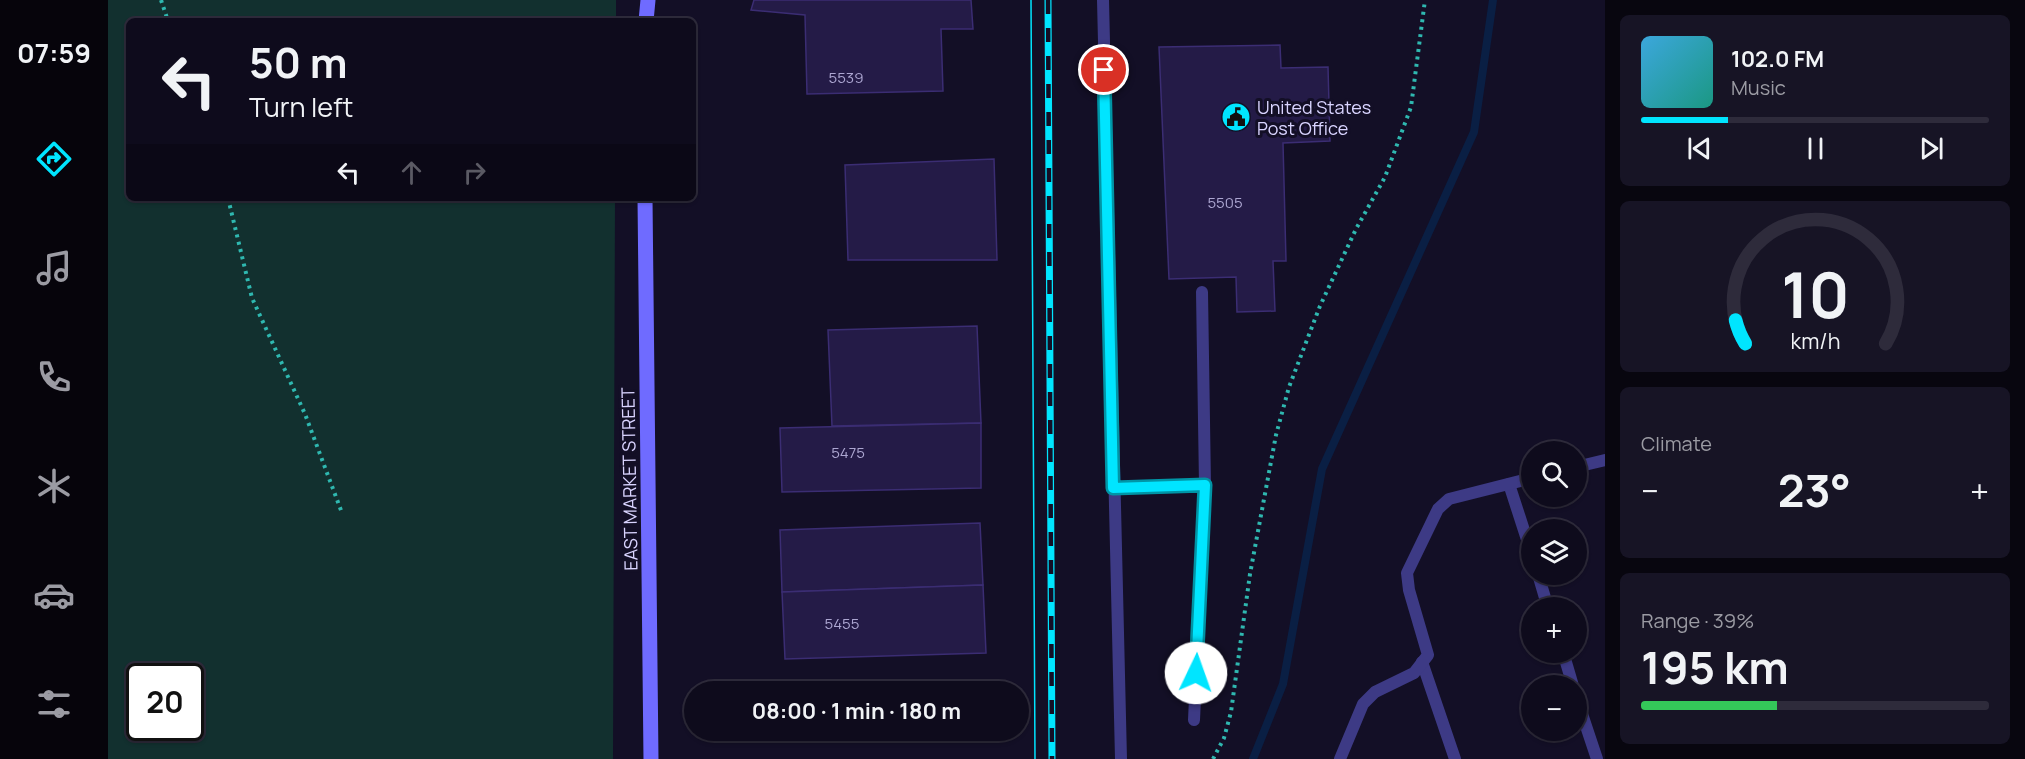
<!DOCTYPE html>
<meta charset="utf-8">
<style>
body{margin:0;font-family:Manrope,sans-serif;background:#171425;color:#f1f3f6;height:100vh;display:flex;flex-direction:column;font-size:22px;white-space:nowrap}
*{box-sizing:border-box;margin:0}
p{font-size:20px;color:#9b9ba3}
.icon{flex:none;width:33px;height:33px;fill:none;stroke:currentColor;stroke-width:2;stroke-linecap:round;stroke-linejoin:round}
.map{position:relative;flex:1;overflow:hidden}
.drawer{display:flex;flex-direction:column;gap:15px;padding:15px;background:#08060f;width:420px}
.drawer>*{flex:none}
.top-card{position:absolute;left:18px;top:18px;width:570px;height:183px;border-radius:9px;box-shadow:0 2px 4px #0004,0 0 0 2px #2e2b3b;background:#0e0b1c;color:#f1f3f6;overflow:hidden}
.controls{position:absolute;left:1413px;top:441px;display:grid;gap:12px}
.controls a{display:grid;place-items:center;width:66px;height:66px;border-radius:50%;background:#0e0b1c;box-shadow:0 2px 4px #0004,0 0 0 2px #2e2b3b;font-size:30px}
.speed{position:absolute;left:18px;top:663px;display:flex;gap:12px;font-size:30px;font-weight:700;text-align:center}
.speed>*{display:grid;place-content:center;width:78px;height:78px;border-radius:50%;background:#0e0b1c;box-shadow:0 2px 4px #0004,0 0 0 2px #2e2b3b;line-height:1}
.speed .limit{border:3px solid #111;border-radius:9px;background:#fff;color:#111}
.pin{position:absolute;display:grid;place-items:center;width:51px;height:51px;color:#fff;margin:-26px;border:3px solid #fff;border-radius:50%;box-shadow:0 2px 6px #0007}
.me{position:absolute;width:66px;margin:-33px;rotate:3deg;stroke-linejoin:round;filter:drop-shadow(0 0 4px #0008)}
.turn{display:flex;align-items:center;gap:21px;height:126px;padding:0 24px;font-size:27px}
.turn .icon{width:78px;height:78px;stroke-width:2.5}
.turn b{display:block;font-size:42px;line-height:51px}
.lanes{display:flex;align-items:center;height:57px;padding:0 24px;background:#0003;justify-content:center;gap:30px;direction:ltr}
.lanes .off{opacity:.35}
.big{font-size:45px;font-weight:700;line-height:1.1}
.drawer .tile{flex:1;display:flex;flex-direction:column;justify-content:center;gap:9px;min-width:0;padding:0 21px;border-radius:9px;background:#171425}
.drawer .dial{align-items:center;gap:0}
.dial svg{height:156px;overflow:visible;fill:none;stroke:#2e2b3b;stroke-width:7;stroke-linecap:round;text-anchor:middle}
.dial text{fill:#f1f3f6;stroke:none}
.song{display:flex;align-items:center;gap:18px}
.cover{width:72px;height:72px;border-radius:9px;background:linear-gradient(135deg,hsl(200 70% 55%),hsl(170 70% 35%))}
.played{height:6px;border-radius:3px;background:linear-gradient(90deg,#00e5ff 25%,#2e2b3b 25%)}
.keys{display:flex;justify-content:space-around;direction:ltr}
.heat{display:flex;justify-content:space-between;align-items:center;font-size:33px;direction:ltr}
.charge{height:9px;border-radius:4px;background:linear-gradient(90deg,#34c759 39%,#2e2b3b 0)}
.trip{position:absolute;left:576px;top:681px;width:345px;height:60px;border-radius:30px;background:#0e0b1c;box-shadow:0 2px 4px #0004,0 0 0 2px #2e2b3b;font-weight:700;line-height:60px;text-align:center}
main{display:flex;flex:1;min-height:0}
.tab-bar{display:flex;flex-direction:column;width:108px;justify-content:space-around;align-items:center;background:#06040b;color:#9b9ba3}
.tab-bar .icon{width:42px;height:42px}
.tab-bar .current{color:#00e5ff}
.tab-bar b{font-size:27px;color:#f1f3f6}
.map>svg:first-child{display:block}
.green{fill:#12302f;fill-rule:evenodd}
.lines{fill:none;stroke-linecap:round;stroke-linejoin:round}
.stream{stroke:#0a1f44;stroke-width:8}
.building{fill:#241b47;stroke:#3b2d73;stroke-width:1.5}
.path{stroke:#2fb8b0;stroke-width:4;stroke-dasharray:3 4.5;stroke-linecap:butt}
.service{stroke:#3d3a85;stroke-width:12}
.secondary{stroke:#6f6bff;stroke-width:15}
.tram{stroke:#00e5ff;stroke-width:1.5}
.rail-casing{stroke:#00e5ff;stroke-width:7}
.rail{stroke:#130f26;stroke-width:4.5;stroke-dasharray:14;stroke-linecap:butt}
.route-casing{stroke:#0095a6;stroke-width:15}
.route{stroke:#00e5ff;stroke-width:10}
.labels{text-anchor:middle;dominant-baseline:central;stroke-width:6;stroke-linejoin:round;paint-order:stroke}
.number-label{font-size:15px;fill:#aca6d1}
.poi-label{font-size:18px;fill:#d9d4ff;stroke:#130f26;text-anchor:start}
.street-label{font-size:18px;fill:#d9d4ff;stroke:#130f26}
</style>
<main>
<nav class="tab-bar">
<b>07:59</b>
<svg class="icon current" aria-label="directions" viewBox="0 0 24 24"><path d="M12 3l9 9-9 9-9-9zM9 14v-3h6M13 9l2 2-2 2"/></svg>
<svg class="icon" aria-label="music" viewBox="0 0 24 24"><path d="M9 18V5l10-2v13"/><circle cx="6" cy="18" r="3"/><circle cx="16" cy="16" r="3"/></svg>
<svg class="icon" aria-label="phone" viewBox="0 0 24 24"><path d="M5 4h4l2 5-3 2q2 4 5 5l2-3 5 2v4C11 20 4 13 5 4z"/></svg>
<svg class="icon" aria-label="climate" viewBox="0 0 24 24"><path d="M12 3v18M4 7l16 10M4 17L20 7"/></svg>
<svg class="icon" aria-label="car" viewBox="0 0 24 24"><path d="M5 17H2v-5l4-1 3-4h7l3 4 3 1v5h-3M9 17h6M6 11h13"/><circle cx="7" cy="17" r="2"/><circle cx="17" cy="17" r="2"/></svg>
<svg class="icon" aria-label="filters" viewBox="0 0 24 24"><path d="M4 7h16M4 17h16"/><circle cx="9" cy="7" r="2"/><circle cx="15" cy="17" r="2"/></svg>
</nav>
<div class="map">
<svg width="1497" height="759" viewBox="0 0 1497 759">
<rect width="100%" height="100%" fill="#130f26"/>
<!-- green -->
<path class="green" d="M0,0H508V21H21V198H507L505,759H0ZM32,676H82V728H32Z"/>
<g class="lines">
<!-- stream -->
<path class="stream" d="M1145,759L1175,684L1214,469L1366,132L1385,0"/>
</g>
<!-- building -->
<g class="building">
<path d="M646,0H863L865,29H833L835,91L699,94L697,15L643,10Z"/>
<path d="M1172,45L1173,68L1220,67L1222,141L1175,143L1178,261H1165L1167,311L1129,312L1128,277L1061,279L1051,47Z"/>
<path d="M886,159L889,260H740L737,165Z"/>
<path d="M869,326L873,423L724,426L720,330Z"/>
<path d="M873,423V488L674,492L672,428Z"/>
<path d="M872,523L875,585L674,592L672,530Z"/>
<path d="M875,585L878,653L677,659L674,592Z"/>
</g>
<g class="lines">
<!-- path -->
<g class="path">
<path d="M53,0L60,21"/>
<path d="M120,198L144,298L197,414L234,513"/>
<path d="M1105,759L1116,738L1123,712L1142,574L1168,435L1181,387L1212,306L1248,229L1277,177L1303,107L1317,0"/>
</g>
<!-- service -->
<g class="service">
<path d="M995,0L1013,759"/>
<path d="M1094,292L1097,485"/>
<path d="M1468,467L1497,460"/>
<path d="M1401,484L1424,555"/>
<path d="M1005,488L1097,485L1086,720"/>
<path d="M1430,574L1440,608"/>
<path d="M1455,652L1465,686"/>
<path d="M1314,662L1347,759"/>
<path d="M1468,696L1489,759"/>
<path d="M1232,759L1255,704L1267,692L1306,673L1320,655L1301,590L1299,573L1330,509L1341,499L1424,478"/>
</g>
<!-- secondary -->
<g class="secondary">
<path d="M538,21L540,0"/>
<path d="M537,198L543,759"/>
</g>
<!-- tram -->
<path class="tram" d="M923,0L927,759"/>
<!-- rail casing -->
<g class="rail-casing">
<path id="rail" d="M940,0L944,759"/>
</g>
<!-- rail -->
<use href="#rail" class="rail"/>
</g>
<g class="lines">
<!-- route casing -->
<g class="route-casing">
<path id="route" d="M996,70L1005,488L1097,485L1088,673"/>
</g>
<!-- route -->
<use href="#route" class="route"/>
</g>
<!-- icons -->
<defs>
<g id="civic-disc" transform="scale(1.5)"><circle r="9.5" fill="#00e5ff" stroke="#130f26"/><path d="M-.6-6.5H3V-4.5H.6V-3L4-1V1h2V6H-6V1h2V-1L-.6-3ZM-1.2 2.5V6h2.4V2.5Z" fill="#111"/></g>
</defs>
<g fill-rule="evenodd">
<use href="#civic-disc" x="1128" y="117"/>
</g>
<g class="labels">
<!-- number labels -->
<g class="number-label">
<text x="738" y="77">5539</text>
<text x="1117" y="202">5505</text>
<text x="740" y="452">5475</text>
<text x="734" y="623">5455</text>
</g>
<!-- poi labels -->
<g class="poi-label">
<text x="1149" y="107">United States<tspan x="1149" dy="21">Post Office</tspan></text>
</g>
<!-- street labels -->
<g class="street-label">
<text transform="translate(521 479) rotate(-91)">EAST MARKET STREET</text>
</g>
</g>
</svg>
<div class="controls">
<a><svg class="icon" aria-label="search" viewBox="0 0 24 24"><circle cx="10" cy="10" r="6"/><path d="M15 15l6 6"/></svg></a>
<a><svg class="icon" aria-label="layers" viewBox="0 0 24 24"><path d="M12 4l9 5-9 5-9-5zM3 14l9 5 9-5"/></svg></a>
<a>+</a>
<a>−</a>
</div>
<div class="speed"><div class="limit">20</div></div>
<div class="pin" style="left:996px;top:70px;background:#d93025"><svg class="icon" aria-label="arrive" viewBox="0 0 24 24"><path d="M6 21V4h12l-3 4 3 4H6"/></svg></div>
<svg class="me" style="left:1088px;top:673px" viewBox="-20 -20 40 40"><circle r="19" fill="#fff"/><path d="M0-13L10 11 0 6-10 11z" fill="#00e5ff"/></svg>
<div class="trip">08:00 · 1 min · 180 m</div>
<div class="top-card">
<div class="turn"><svg class="icon" aria-label="left" viewBox="0 0 24 24"><path d="M17 20v-9H6M10 6l-5 5 5 5"/></svg><div><b>50 m</b>Turn left</div></div>
<div class="lanes"><svg class="icon" aria-label="left" viewBox="0 0 24 24"><path d="M17 20v-9H6M10 6l-5 5 5 5"/></svg><svg class="icon off" aria-label="ahead" viewBox="0 0 24 24"><path d="M12 20V5M6 11l6-6 6 6"/></svg><svg class="icon off" aria-label="right" viewBox="0 0 24 24"><path d="M7 20v-9h11M14 6l5 5-5 5"/></svg></div>
</div>
</div>
<section class="drawer">
<div class="tile">
<div class="song"><i class="cover"></i><div><b>102.0 FM</b><p>Music</p></div></div>
<div class="played"></div>
<div class="keys"><svg class="icon" aria-label="previous" viewBox="0 0 24 24"><path d="M18 5L8 12l10 7zM5 5v14"/></svg><svg class="icon" aria-label="pause" viewBox="0 0 24 24"><path d="M8 5v14M16 5v14"/></svg><svg class="icon" aria-label="next" viewBox="0 0 24 24"><path d="M6 5l10 7-10 7zM19 5v14"/></svg></div>
</div>
<div class="tile dial"><svg viewBox="0 0 100 80">
<path d="M14 69A42 42 0 1 1 86 69"/>
<path d="M14 69A42 42 0 0 1 9 57" stroke="#00e5ff"/>
<text x="50" y="56" font-size="32" font-weight="700">10</text>
<text x="50" y="72" font-size="11">km/h</text>
</svg></div>
<div class="tile"><p>Climate</p>
<div class="heat"><a>−</a><b class="big">23°</b><a>+</a></div>
</div>
<div class="tile"><p>Range · 39%</p><b class="big">195 km</b><div class="charge"></div></div>
</section>
</main>
